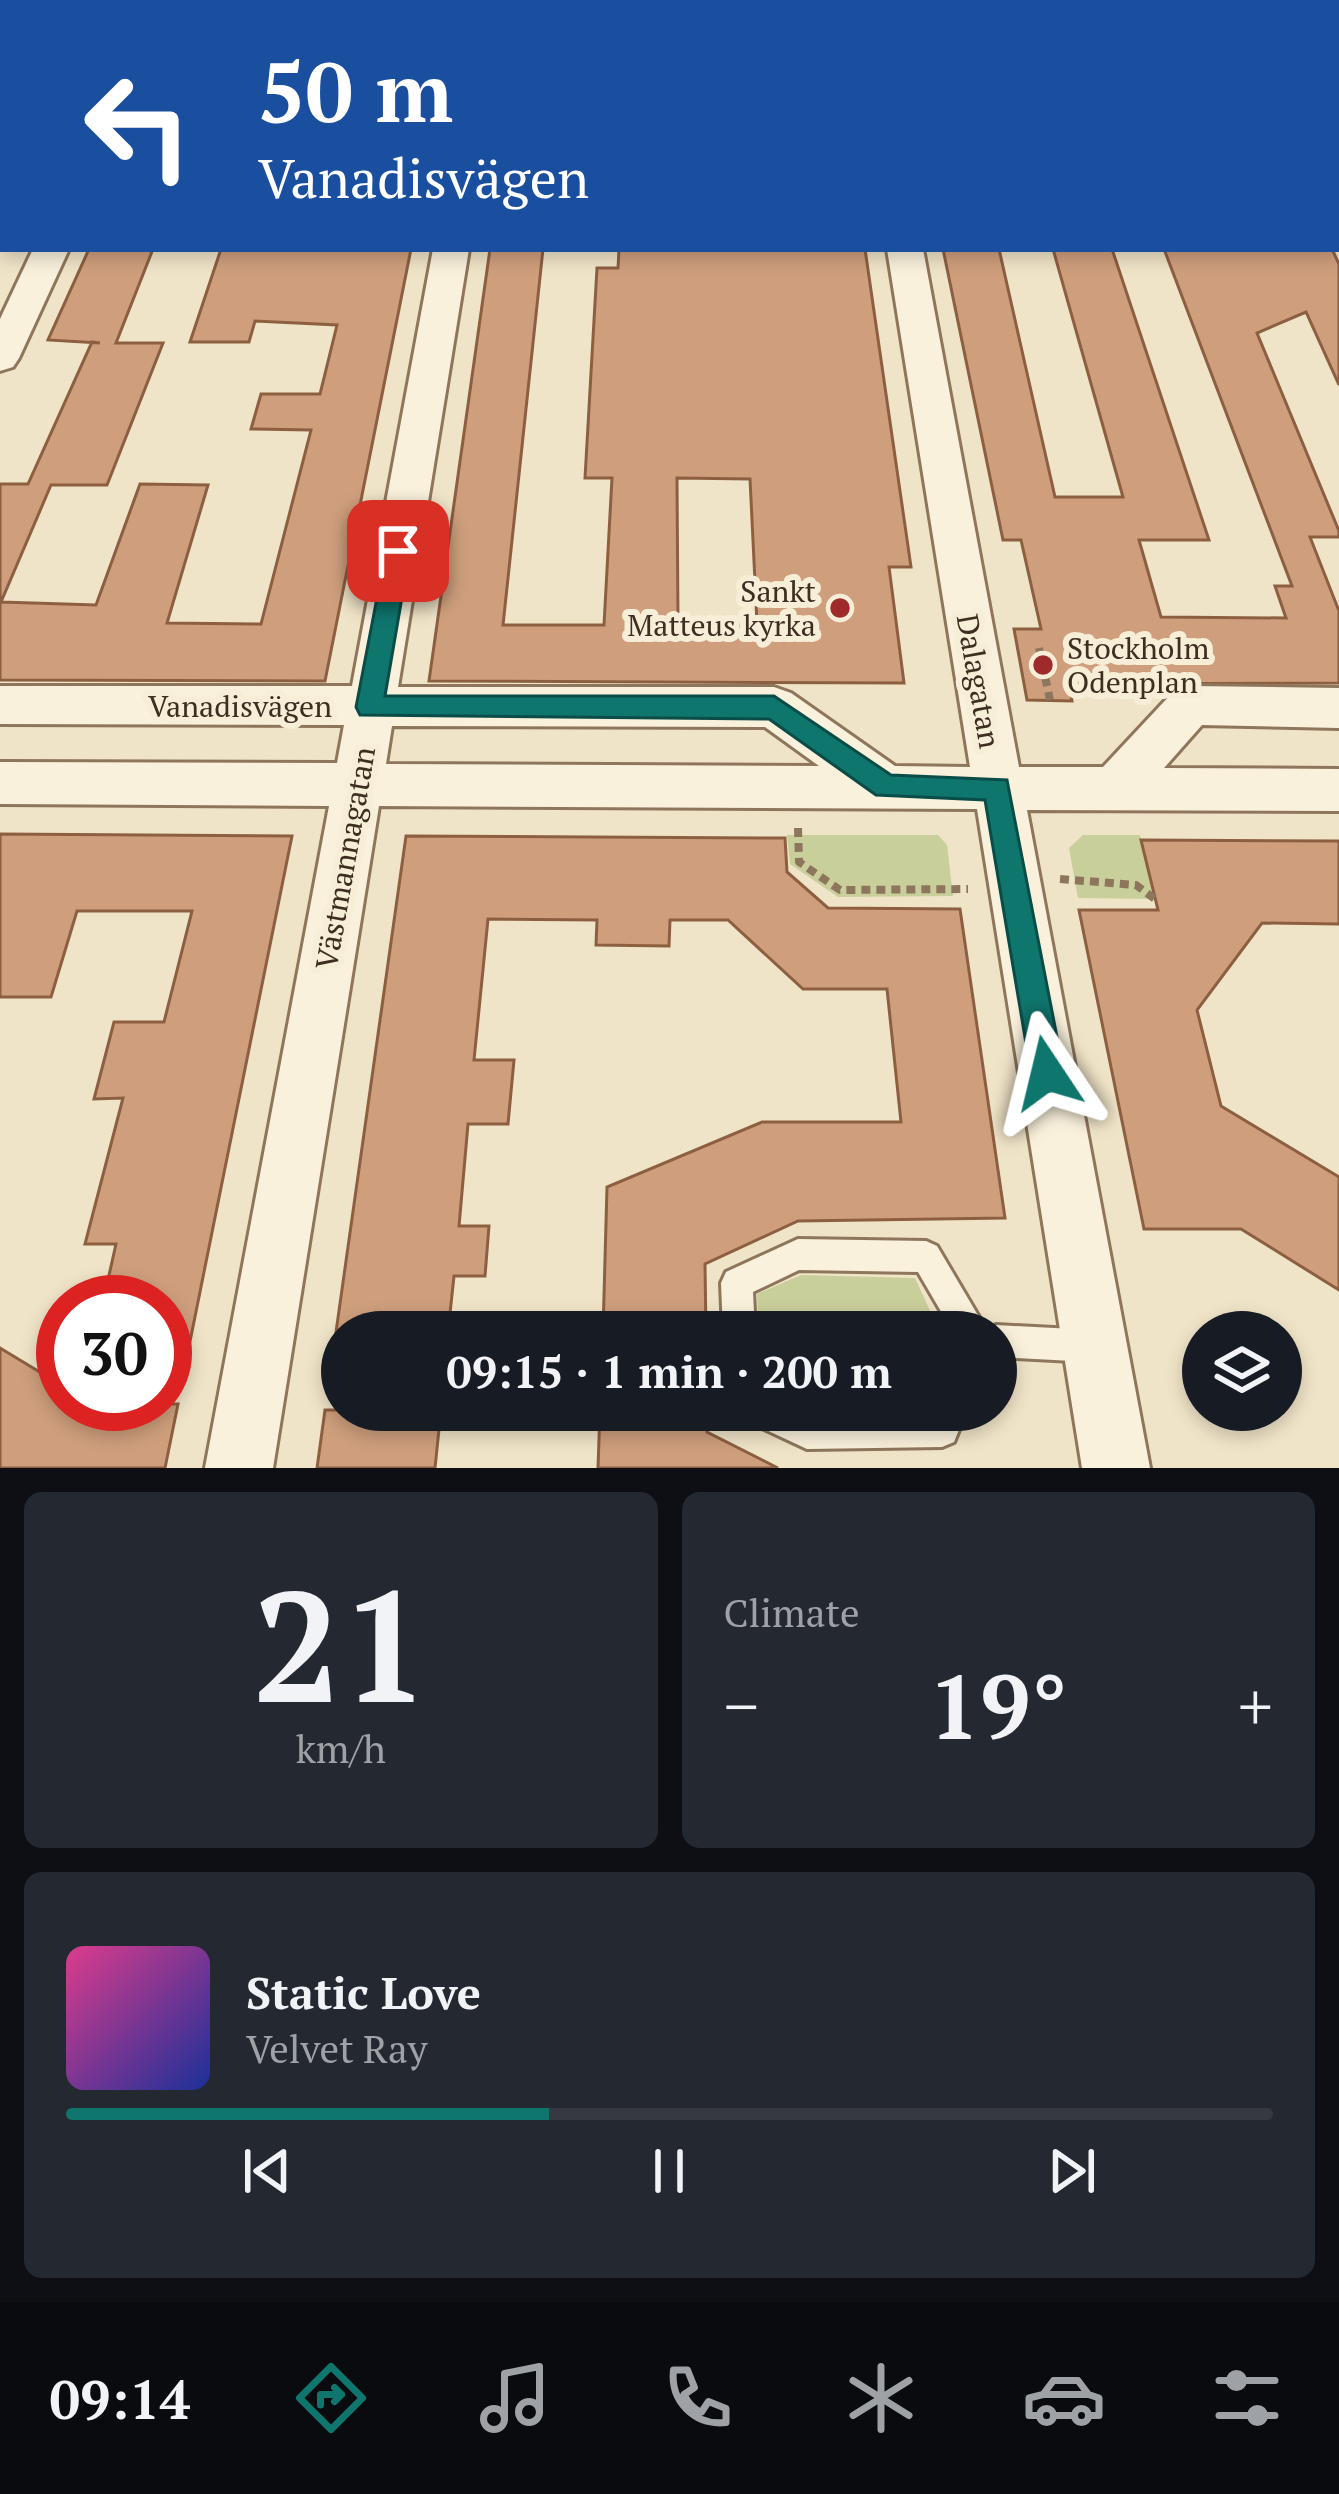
<!DOCTYPE html>
<meta charset="utf-8">
<style>
body{margin:0;font-family:"PT Serif",serif;background:#242831;color:#f1f3f6;height:100vh;display:flex;flex-direction:column;font-size:45px;white-space:nowrap}
*{box-sizing:border-box;margin:0}
p{font-size:39px;color:#9ea1a6}
.icon{flex:none;width:66px;height:66px;fill:none;stroke:currentColor;stroke-width:2;stroke-linecap:round;stroke-linejoin:round}
.map{position:relative;height:1468px;overflow:hidden}
.details{display:flex;flex-direction:column;gap:24px;padding:24px;background:#0d0f14;flex:1}
.details>*{flex:none}
.top-card{position:absolute;left:0px;top:0px;width:1341px;height:252px;box-shadow:0 6px 18px #0003;background:#1a4fa0;color:#fff;overflow:hidden}
.controls{position:absolute;left:1182px;top:1311px;display:grid;gap:24px}
.controls a{display:grid;place-items:center;width:120px;height:120px;border-radius:50%;background:#171b24;box-shadow:0 6px 18px #0003;font-size:60px}
.speed{position:absolute;left:36px;top:1275px;display:flex;gap:24px;font-size:60px;font-weight:700;text-align:center}
.speed>*{display:grid;place-content:center;width:156px;height:156px;border-radius:50%;background:#171b24;box-shadow:0 6px 18px #0003;line-height:1}
.speed .limit{border:18px solid #d22;background:#fff;color:#111}
.pin{position:absolute;display:grid;place-items:center;width:102px;height:102px;color:#fff;margin:-51px;border-radius:24px;box-shadow:0 6px 18px #0006}
.me{position:absolute;width:132px;margin:-66px;rotate:350deg;stroke-linejoin:round;filter:drop-shadow(0 0 9px #0008)}
.turn{display:flex;align-items:center;gap:42px;height:252px;padding:0 60px;font-size:54px}
.turn .icon{width:156px;height:156px;stroke-width:2.5}
.turn b{display:block;font-size:84px;line-height:102px}
.big{font-size:90px;font-weight:800;line-height:1.1}
.details .tile{flex:1;display:flex;flex-direction:column;justify-content:center;gap:18px;min-width:0;padding:0 42px;border-radius:18px;background:#242831}
.details .dial{align-items:center;gap:0}
.dial b{font-size:156px;line-height:1}
.song{display:flex;align-items:center;gap:36px}
.cover{width:144px;height:144px;border-radius:18px;background:linear-gradient(135deg,hsl(330 70% 55%),hsl(230 70% 35%))}
.played{height:12px;border-radius:6px;background:linear-gradient(90deg,#0f766e 40%,#363941 40%)}
.keys{display:flex;justify-content:space-around;direction:ltr}
.heat{display:flex;justify-content:space-between;align-items:center;font-size:66px;direction:ltr}
.details .tiles{flex:1;display:grid;gap:24px;grid-template-columns:1fr 1fr}
.tile:last-child{grid-column:span 2}
.trip{position:absolute;left:321px;top:1311px;width:696px;height:120px;border-radius:60px;background:#171b24;box-shadow:0 6px 18px #0003;font-weight:800;line-height:120px;text-align:center}
.dock{display:flex;height:192px;justify-content:space-around;align-items:center;background:#090b0e;color:#9ea1a6}
.dock .icon{width:84px;height:84px}
.dock .on{color:#0f766e}
.dock b{font-size:54px;color:#f1f3f6}
.map>svg:first-child{display:block}
.green{fill:#c9cf9b}
.building{fill:#cf9f7d;stroke:#8d5f41;stroke-width:3;fill-rule:evenodd}
.lines{fill:none;stroke-linecap:round;stroke-linejoin:round}
.lane-casing{stroke:#8d765c;stroke-width:6}
.street-casing{stroke:#8d765c;stroke-width:6}
.path{stroke:#8d765c;stroke-width:8;stroke-dasharray:9 6;stroke-linecap:butt}
.lane{fill:#faf1dc;fill-rule:evenodd}
.street{fill:#faf1dc;fill-rule:evenodd}
.route{fill:#0f766e;stroke:#0a4d48;stroke-width:3}
.poi-dot{fill:#9e2a2b;stroke:#f7eed8;stroke-width:4.5}
.labels{text-anchor:middle;dominant-baseline:central;stroke-width:12;stroke-linejoin:round;paint-order:stroke}
.poi-label{font-size:30px;fill:#3d2e20;stroke:#f7eed8;text-anchor:end}
.street-label{font-size:30px;fill:#3d2e20;stroke:#f7eed8}
</style>
<div class="map">
<svg width="1339" height="1468" viewBox="0 0 1339 1468">
<rect width="100%" height="100%" fill="#f0e4c8"/>
<!-- green -->
<g class="green">
<path d="M787,835H938L947,845L953,896L838,897L790,864Z"/>
<path d="M1083,835H1140L1155,899L1078,898L1069,848Z"/>
<path d="M801,1275L915,1278L940,1332H758L757,1294Z"/>
</g>
<!-- building -->
<g class="building">
<path d="M89,249H153L116,343H163L107,485H51L1,602L96,605L140,484L208,485L167,623L261,624L311,430L251,429L261,394H320L337,325L255,321L249,342H190L221,249H411L325,681L0,680V484H28L92,342L100,343L48,340Z"/>
<path d="M490,249H543L503,625H604L612,478H585L597,268H618L619,249H865L911,567H889L904,683L429,681ZM677,478L750,479L757,623L678,622Z"/>
<path d="M943,249H999L1055,497H1123L1053,249H1112L1209,540H1139L1161,617L1286,618L1275,586H1292L1164,249H1332L1339,264V385L1306,312L1257,333L1339,531V537H1310L1339,611V683L1069,684L1072,701L1027,700L1014,629H1041L1021,540H1003Z"/>
<path d="M0,834L292,836L180,1391L165,1389V1302H103L116,1244H85L123,1098L94,1099L114,1022H164L192,911H77L51,997H0Z"/>
<path d="M406,836L785,838L787,872L828,908L960,909L1005,1218L798,1221L705,1264L706,1332H603L607,1187L762,1122H901L887,989H803L728,920H670L669,946L596,945L597,920L488,919L474,1060H514L508,1124H468L459,1226H489L485,1276H454L448,1332H336Z"/>
<path d="M1141,840L1339,841V924L1262,923L1197,1010L1221,1106L1339,1177V1290L1241,1229H1144L1079,910H1158Z"/>
<path d="M0,1348L63,1386V1404H178L165,1468H0Z"/>
<path d="M325,1410H441L435,1468H317Z"/>
<path d="M600,1410H707V1432L778,1468H598Z"/>
</g>
<g class="lines">
<!-- lane casing -->
<g class="lane-casing">
<g id="lane">
<path d="M798,1239L926,1241L937,1246L986,1329L996,1325L1092,1330L1103,1335L1108,1346L1103,1357L1092,1362L996,1357V1332H953L918,1272L799,1270L753,1292L755,1332H723L721,1283L726,1272Z"/>
<path d="M744,1410H797L808,1415L967,1410L954,1442L942,1447L807,1449L749,1422Z"/>
</g>
</g>
<!-- street casing -->
<g class="street-casing">
<g id="street">
<path d="M846,0H874L875,3H847Z"/>
<path d="M1225,0H1253L1254,3H1226Z"/>
<rect x="0" y="85" width="3" height="18"/>
<rect x="1338" y="88" width="1" height="18"/>
<rect x="1338" y="178" width="1" height="22"/>
<path d="M33,249H69L19,358L13,367L0,371V319Z"/>
<path d="M433,249H469L398,687H774L791,693L895,766L970,767L887,249H923L1019,767H1103L1174,691L1191,686L1339,688V728L1202,725L1164,768L1339,769V811L1027,810L1150,1468H1082L977,809L379,806L273,1468H205L329,806L0,804V762L337,763L344,725L0,724V686H352ZM392,726L765,727L819,766L386,764Z"/>
</g>
</g>
<!-- path -->
<g class="path">
<path d="M1039,648L1050,700"/>
<path d="M798,828L799,862L840,890L968,889"/>
<path d="M1060,879L1136,885L1155,899"/>
</g>
<!-- lane -->
<use href="#lane" class="lane"/>
<!-- street -->
<use href="#street" class="street"/>
</g>
<!-- route -->
<path class="route" d="M398,542L410,551L385,696H774L891,775L1007,780L1064,1073L1059,1085L1047,1090L1036,1085L1031,1073L985,800L876,795L769,719L360,715L356,707L386,551Z"/>
<!-- markers -->
<g class="poi-dot">
<circle cx="840" cy="608" r="12"/>
<circle cx="1043" cy="665" r="12"/>
</g>
<g class="labels">
<!-- poi labels -->
<g class="poi-label">
<text x="816" y="591">Sankt<tspan x="816" dy="34">Matteus kyrka</tspan></text>
<text x="1067" y="648" text-anchor="start">Stockholm<tspan x="1067" dy="34">Odenplan</tspan></text>
</g>
<!-- street labels -->
<g class="street-label">
<text transform="translate(979 681) rotate(80)">Dalagatan</text>
<text x="240" y="706">Vanadisvägen</text>
<text transform="translate(345 858) rotate(-80)">Västmannagatan</text>
</g>
</g>
</svg>
<div class="controls">
<a><svg class="icon" aria-label="layers" viewBox="0 0 24 24"><path d="M12 4l9 5-9 5-9-5zM3 14l9 5 9-5"/></svg></a>
</div>
<div class="speed"><div class="limit">30</div></div>
<div class="pin" style="left:398px;top:551px;background:#d93025"><svg class="icon" aria-label="arrive" viewBox="0 0 24 24"><path d="M6 21V4h12l-3 4 3 4H6"/></svg></div>
<svg class="me" style="left:1047px;top:1073px" viewBox="-20 -20 40 40"><path d="M0-17L14 15 0 8-14 15z" fill="#0f766e" stroke="#fff" stroke-width="4"/></svg>
<div class="trip">09:15 · 1 min · 200 m</div>
<div class="top-card">
<div class="turn"><svg class="icon" aria-label="left" viewBox="0 0 24 24"><path d="M17 20v-9H6M10 6l-5 5 5 5"/></svg><div><b>50 m</b>Vanadisvägen</div></div>
</div>
</div>
<section class="details">
<div class="tiles">
<div class="tile dial"><b>21</b><p>km/h</p></div>
<div class="tile"><p>Climate</p>
<div class="heat"><a>−</a><b class="big">19°</b><a>+</a></div>
</div>
<div class="tile">
<div class="song"><i class="cover"></i><div><b>Static Love</b><p>Velvet Ray</p></div></div>
<div class="played"></div>
<div class="keys"><svg class="icon" aria-label="previous" viewBox="0 0 24 24"><path d="M18 5L8 12l10 7zM5 5v14"/></svg><svg class="icon" aria-label="pause" viewBox="0 0 24 24"><path d="M8 5v14M16 5v14"/></svg><svg class="icon" aria-label="next" viewBox="0 0 24 24"><path d="M6 5l10 7-10 7zM19 5v14"/></svg></div>
</div>
</div>
</section>
<nav class="dock">
<b>09:14</b>
<svg class="icon on" aria-label="directions" viewBox="0 0 24 24"><path d="M12 3l9 9-9 9-9-9zM9 14v-3h6M13 9l2 2-2 2"/></svg>
<svg class="icon" aria-label="music" viewBox="0 0 24 24"><path d="M9 18V5l10-2v13"/><circle cx="6" cy="18" r="3"/><circle cx="16" cy="16" r="3"/></svg>
<svg class="icon" aria-label="phone" viewBox="0 0 24 24"><path d="M5 4h4l2 5-3 2q2 4 5 5l2-3 5 2v4C11 20 4 13 5 4z"/></svg>
<svg class="icon" aria-label="climate" viewBox="0 0 24 24"><path d="M12 3v18M4 7l16 10M4 17L20 7"/></svg>
<svg class="icon" aria-label="car" viewBox="0 0 24 24"><path d="M5 17H2v-5l4-1 3-4h7l3 4 3 1v5h-3M9 17h6M6 11h13"/><circle cx="7" cy="17" r="2"/><circle cx="17" cy="17" r="2"/></svg>
<svg class="icon" aria-label="filters" viewBox="0 0 24 24"><path d="M4 7h16M4 17h16"/><circle cx="9" cy="7" r="2"/><circle cx="15" cy="17" r="2"/></svg>
</nav>
